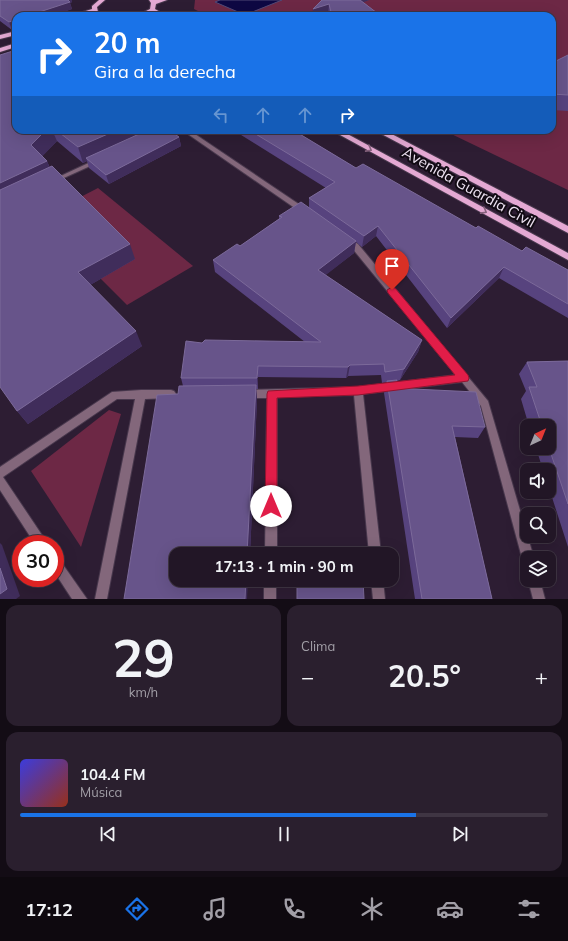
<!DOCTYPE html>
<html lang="es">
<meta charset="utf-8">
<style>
body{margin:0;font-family:Mulish,sans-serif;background:#2a1f2e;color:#f1f3f6;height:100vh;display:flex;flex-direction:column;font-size:15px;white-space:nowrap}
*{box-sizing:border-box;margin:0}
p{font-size:13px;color:#a29fa7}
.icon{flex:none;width:22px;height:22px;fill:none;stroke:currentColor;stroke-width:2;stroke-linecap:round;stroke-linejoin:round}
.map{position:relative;height:599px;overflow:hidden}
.side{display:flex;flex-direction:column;gap:6px;padding:6px;background:#130c15;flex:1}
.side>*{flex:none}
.guide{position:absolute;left:12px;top:12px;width:544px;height:122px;border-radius:12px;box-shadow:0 4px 16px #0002,0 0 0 1px #3f3543;background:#1a73e8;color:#fff;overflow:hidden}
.needle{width:26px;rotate:43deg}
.tools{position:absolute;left:520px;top:419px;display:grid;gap:8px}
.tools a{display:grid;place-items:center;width:36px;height:36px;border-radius:8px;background:#221626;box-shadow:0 4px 16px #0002,0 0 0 1px #3f3543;font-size:20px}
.speed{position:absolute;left:12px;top:535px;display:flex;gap:8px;font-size:20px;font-weight:700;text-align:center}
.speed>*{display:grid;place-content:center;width:52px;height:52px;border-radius:50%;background:#221626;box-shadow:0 4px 16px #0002,0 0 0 1px #3f3543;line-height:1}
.speed .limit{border:6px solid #d22;background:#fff;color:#111}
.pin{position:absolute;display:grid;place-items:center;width:34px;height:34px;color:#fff;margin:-41px -17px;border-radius:50% 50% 50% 0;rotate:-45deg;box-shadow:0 0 4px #0007}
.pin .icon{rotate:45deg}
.me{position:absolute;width:44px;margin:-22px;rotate:0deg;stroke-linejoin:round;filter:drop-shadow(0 0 3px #0008)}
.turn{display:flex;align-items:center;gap:14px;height:84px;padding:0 16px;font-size:18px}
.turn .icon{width:52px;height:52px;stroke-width:2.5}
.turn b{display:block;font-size:28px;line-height:34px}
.lanes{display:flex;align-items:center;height:38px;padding:0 16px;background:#0003;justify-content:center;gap:20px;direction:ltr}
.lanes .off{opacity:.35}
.big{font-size:30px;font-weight:700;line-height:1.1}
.side .card{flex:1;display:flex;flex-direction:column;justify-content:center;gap:6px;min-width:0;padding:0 14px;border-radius:12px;background:#2a1f2e}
.side .dial{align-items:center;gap:0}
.dial b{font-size:52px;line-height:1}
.song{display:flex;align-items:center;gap:12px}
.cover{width:48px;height:48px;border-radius:6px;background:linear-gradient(135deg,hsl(240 70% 55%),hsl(10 70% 35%))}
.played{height:4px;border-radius:2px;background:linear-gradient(90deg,#1a73e8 75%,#3f3543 75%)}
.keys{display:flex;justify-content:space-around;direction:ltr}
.heat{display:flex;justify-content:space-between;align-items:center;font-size:22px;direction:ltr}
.side .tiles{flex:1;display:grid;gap:6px;grid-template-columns:1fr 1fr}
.card:last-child{grid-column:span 2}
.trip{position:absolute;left:169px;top:547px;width:230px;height:40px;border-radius:12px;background:#221626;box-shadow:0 4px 16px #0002,0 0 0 1px #3f3543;font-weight:700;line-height:40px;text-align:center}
.menu{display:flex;height:64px;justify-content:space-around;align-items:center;background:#0e090f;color:#a29fa7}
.menu .icon{width:28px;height:28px}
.menu .current{color:#1a73e8}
.menu b{font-size:18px;color:#f1f3f6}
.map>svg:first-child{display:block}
.green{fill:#6d2845}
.water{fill:#0e0843;stroke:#514977}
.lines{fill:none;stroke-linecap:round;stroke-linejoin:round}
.street-casing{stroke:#48384d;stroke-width:2}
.primary-casing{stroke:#48384d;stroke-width:2}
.street{fill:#83677b;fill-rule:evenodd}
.primary{fill:#e4a9d3;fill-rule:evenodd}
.wall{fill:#57437e}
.shaded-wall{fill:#402d5b}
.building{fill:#67548a;stroke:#7c6a9a}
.oneway{stroke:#86627d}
.route{fill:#e11d48;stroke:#92132f}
.labels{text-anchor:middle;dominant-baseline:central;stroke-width:4;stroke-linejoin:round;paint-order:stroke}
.street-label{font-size:15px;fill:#ece1f0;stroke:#120b14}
</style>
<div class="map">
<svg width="568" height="599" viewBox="0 0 568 599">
<rect width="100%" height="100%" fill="#2d1d33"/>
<!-- green -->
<g class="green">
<path d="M195,0H568V190L443,130H552V16H208L194,9Z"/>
<path d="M98,188L193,266L127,305L40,218Z"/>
<path d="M109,410L121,414L81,547L31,471Z"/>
</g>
<!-- water -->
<path class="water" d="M220,0H282L245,15L215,2Z"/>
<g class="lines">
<!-- street casing -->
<g class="street-casing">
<g id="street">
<path d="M182,130H189L306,209L307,211L306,213H302Z"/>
<path d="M97,159L99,160V162L55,182H51L50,181Z"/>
<path d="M346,237L358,244L488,401L534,558H527V563L524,562L522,558L481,406L462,382L363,394L381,554H369L354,395L277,397V554H265L267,398H247L244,397L242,394L244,391L247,390L358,387L456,375L352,248L342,240L343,238Z"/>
<path d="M141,390H171L174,391L176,394L174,397L171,398L145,399L107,599H95L135,399H117L3,477L48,544H35L0,490V467L112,392Z"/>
<path d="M55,557L59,559L87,599H72L55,573Z"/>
<rect x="264" y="580" width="12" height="19"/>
<path d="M371,580H383L385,599H373Z"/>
<path d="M528,580H540L545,599H533Z"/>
</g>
</g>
<!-- primary casing -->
<g class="primary-casing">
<g id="primary">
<path d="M99,0H105L97,7L98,12L103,16H96L92,12L79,16H70L92,9V6Z"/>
<path d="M149,0H167L156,4L155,9L167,16H160L152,12L143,16H136L150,9L151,3Z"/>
<path d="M16,31V35L0,39V35Z"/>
<path d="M16,43V47L0,52V48Z"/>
<path d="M331,130H340L568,253V260Z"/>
<path d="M374,130H384L568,226V233Z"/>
</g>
</g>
<!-- street -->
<use href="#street" class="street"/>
<!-- primary -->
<use href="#primary" class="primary"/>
</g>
<!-- wall -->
<g class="wall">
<path d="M0,0L72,2L70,3L72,9L51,16H16L12,30L0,21Z"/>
<path d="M322,0H369L363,2L381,16H312Z"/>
<path d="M568,55V111L552,110V60L554,62Z"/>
<path d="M16,130H169L179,137L181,146L109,184L89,168L87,161L83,163L57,141L42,156L47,161L50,168L135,259L90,285L142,346L28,424L17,411Z"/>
<path d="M233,130H293L356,168L522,251L568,270V318L499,278L447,328L376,236L362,247L356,242L354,253L325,275L422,340L418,352L400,380L397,381L395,388L485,427L478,438L455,437L492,599H415L384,393L387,382L382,383L381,375L348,376L346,378L258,377V389H256L257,400L250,554H176L178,394L183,386L181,378L202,343L305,342L215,272L213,260L240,246L279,219V216L309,207V198L326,188Z"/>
<path d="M568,361V547L549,488V470H543L536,448H549V426H529L521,399L526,391L519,374L527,362Z"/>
</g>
<!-- shaded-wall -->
<g class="shaded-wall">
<path d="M65,0H72V2L70,3L72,9L51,16H27Z"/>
<path d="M351,0H369L350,8Z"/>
<path d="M329,4L328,16H312L313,9Z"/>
<path d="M16,20V28L12,30L9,22Z"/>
<path d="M46,130H52L57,141L38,161L31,145Z"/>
<path d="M117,130H154L86,158L87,161L83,163L78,147Z"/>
<path d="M179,137L181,146L109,184L106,175Z"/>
<path d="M47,161L53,177L0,202V183Z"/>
<path d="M378,226L376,236L362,247L364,236Z"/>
<path d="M356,241L354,253L317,282L318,270Z"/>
<path d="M130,244L135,259L85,288L78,272Z"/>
<path d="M504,267L499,278L447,328L451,318Z"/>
<path d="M136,331L142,346L28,424L17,411Z"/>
<path d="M422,340L418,352L400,380L404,369Z"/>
<path d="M350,365L348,376L346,378L348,367Z"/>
<path d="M258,366V389L257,378Z"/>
<path d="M397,380L393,392L392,388Z"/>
<path d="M256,385L257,400L250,554H247Z"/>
<path d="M0,543L2,545L20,596L16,599H0Z"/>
<path d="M246,580H248L247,599H245Z"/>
</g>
<!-- building -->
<g class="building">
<path d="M0,0H68L70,2L27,16H16V20L9,22L0,16Z"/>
<path d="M322,0H360L381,16H332L329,4L313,9Z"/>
<path d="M16,50V130H46L31,145L47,161L0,183V55Z"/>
<path d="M568,55V95L552,94V60L554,62Z"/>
<path d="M56,130H117L78,147Z"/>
<path d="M148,130H169L179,137L106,175L86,158Z"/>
<path d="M249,130H293L356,168L363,164L476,228L478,226L522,251L526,247L568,270V304L504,267L451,318L378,226L364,236L309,198L335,182Z"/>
<path d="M52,166L130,244L78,272L136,331L17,411L0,387V190Z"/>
<path d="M301,202L356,241L318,270L422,340L404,369L385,372L384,364L350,365L348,367L258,366L257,378H181L186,341L202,343L205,340L321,342L213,260L237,244L240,246L282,217L279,216Z"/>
<path d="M568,361V504L549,448V426H542L529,387H537L527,362Z"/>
<path d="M397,380L392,388L476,392L485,427L452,426L492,599H422L387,381Z"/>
<path d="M256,385L247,554H176V580H246L245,599H124L157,395L178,394L179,386Z"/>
<path d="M0,568L7,589L0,594Z"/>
<path d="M297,580H363L364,599H297Z"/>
</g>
<!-- one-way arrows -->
<defs><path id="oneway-chevron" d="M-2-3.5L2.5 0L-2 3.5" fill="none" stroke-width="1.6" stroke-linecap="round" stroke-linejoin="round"/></defs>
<g class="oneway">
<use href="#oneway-chevron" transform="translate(369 149) rotate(29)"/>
<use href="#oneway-chevron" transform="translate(484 211) rotate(29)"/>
</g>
<!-- route -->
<path class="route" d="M392,287L395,288L468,375L469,378L468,381L358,395L277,398V506L275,510L271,512L267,510L265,506L267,394L268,391L358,386L455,375L388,293L387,290Z"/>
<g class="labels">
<!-- street labels -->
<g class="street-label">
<text transform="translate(469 187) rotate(29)">Avenida Guardia Civil</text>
</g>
</g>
</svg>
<div class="tools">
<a><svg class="needle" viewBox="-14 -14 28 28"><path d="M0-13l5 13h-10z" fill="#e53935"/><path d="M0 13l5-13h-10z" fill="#a29fa7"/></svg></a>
<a><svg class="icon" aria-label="sound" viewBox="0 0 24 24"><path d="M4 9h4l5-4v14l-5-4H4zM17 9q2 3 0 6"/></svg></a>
<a><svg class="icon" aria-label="search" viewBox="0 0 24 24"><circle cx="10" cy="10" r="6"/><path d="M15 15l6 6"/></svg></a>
<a><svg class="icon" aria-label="layers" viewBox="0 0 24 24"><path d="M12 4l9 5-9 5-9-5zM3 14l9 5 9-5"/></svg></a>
</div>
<div class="speed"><div class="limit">30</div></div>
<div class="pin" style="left:392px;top:290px;background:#d93025"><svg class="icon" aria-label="arrive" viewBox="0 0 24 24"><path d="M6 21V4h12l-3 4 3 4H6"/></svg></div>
<svg class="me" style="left:271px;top:506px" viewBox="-20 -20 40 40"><circle r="19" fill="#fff"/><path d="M0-13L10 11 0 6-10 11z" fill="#e11d48"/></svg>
<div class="trip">17:13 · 1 min · 90 m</div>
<div class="guide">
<div class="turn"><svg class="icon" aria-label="right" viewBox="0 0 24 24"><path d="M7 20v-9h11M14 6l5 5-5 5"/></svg><div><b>20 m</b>Gira a la derecha</div></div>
<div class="lanes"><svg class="icon off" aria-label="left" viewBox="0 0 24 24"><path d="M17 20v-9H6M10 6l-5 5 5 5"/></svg><svg class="icon off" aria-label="ahead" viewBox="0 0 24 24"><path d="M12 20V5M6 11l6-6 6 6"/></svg><svg class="icon off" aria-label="ahead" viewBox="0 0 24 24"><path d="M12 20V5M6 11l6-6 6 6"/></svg><svg class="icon" aria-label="right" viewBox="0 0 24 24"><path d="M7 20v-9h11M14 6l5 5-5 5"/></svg></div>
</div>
</div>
<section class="side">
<div class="tiles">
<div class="card dial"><b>29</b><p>km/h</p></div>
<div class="card"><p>Clima</p>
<div class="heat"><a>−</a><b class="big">20.5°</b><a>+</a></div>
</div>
<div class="card">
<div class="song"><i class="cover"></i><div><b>104.4 FM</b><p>Música</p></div></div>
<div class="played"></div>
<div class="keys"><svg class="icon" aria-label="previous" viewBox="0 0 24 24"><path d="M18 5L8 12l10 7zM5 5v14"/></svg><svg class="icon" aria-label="pause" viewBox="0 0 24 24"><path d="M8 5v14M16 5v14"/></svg><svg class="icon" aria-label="next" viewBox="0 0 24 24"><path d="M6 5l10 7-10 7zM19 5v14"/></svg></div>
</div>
</div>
</section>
<nav class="menu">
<b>17:12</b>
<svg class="icon current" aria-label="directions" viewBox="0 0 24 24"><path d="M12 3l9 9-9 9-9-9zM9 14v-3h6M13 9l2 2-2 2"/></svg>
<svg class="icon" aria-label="music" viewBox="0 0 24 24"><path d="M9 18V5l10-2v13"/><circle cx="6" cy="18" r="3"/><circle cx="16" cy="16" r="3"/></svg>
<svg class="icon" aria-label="phone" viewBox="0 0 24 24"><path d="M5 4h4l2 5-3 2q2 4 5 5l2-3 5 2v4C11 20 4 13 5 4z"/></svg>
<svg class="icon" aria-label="climate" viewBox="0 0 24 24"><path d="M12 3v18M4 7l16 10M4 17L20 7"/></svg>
<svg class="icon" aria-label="car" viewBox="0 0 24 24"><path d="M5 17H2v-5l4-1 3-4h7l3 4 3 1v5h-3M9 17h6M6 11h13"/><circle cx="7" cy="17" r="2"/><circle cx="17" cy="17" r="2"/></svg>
<svg class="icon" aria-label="filters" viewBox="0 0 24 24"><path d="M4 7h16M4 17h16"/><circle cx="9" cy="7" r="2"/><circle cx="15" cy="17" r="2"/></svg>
</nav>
